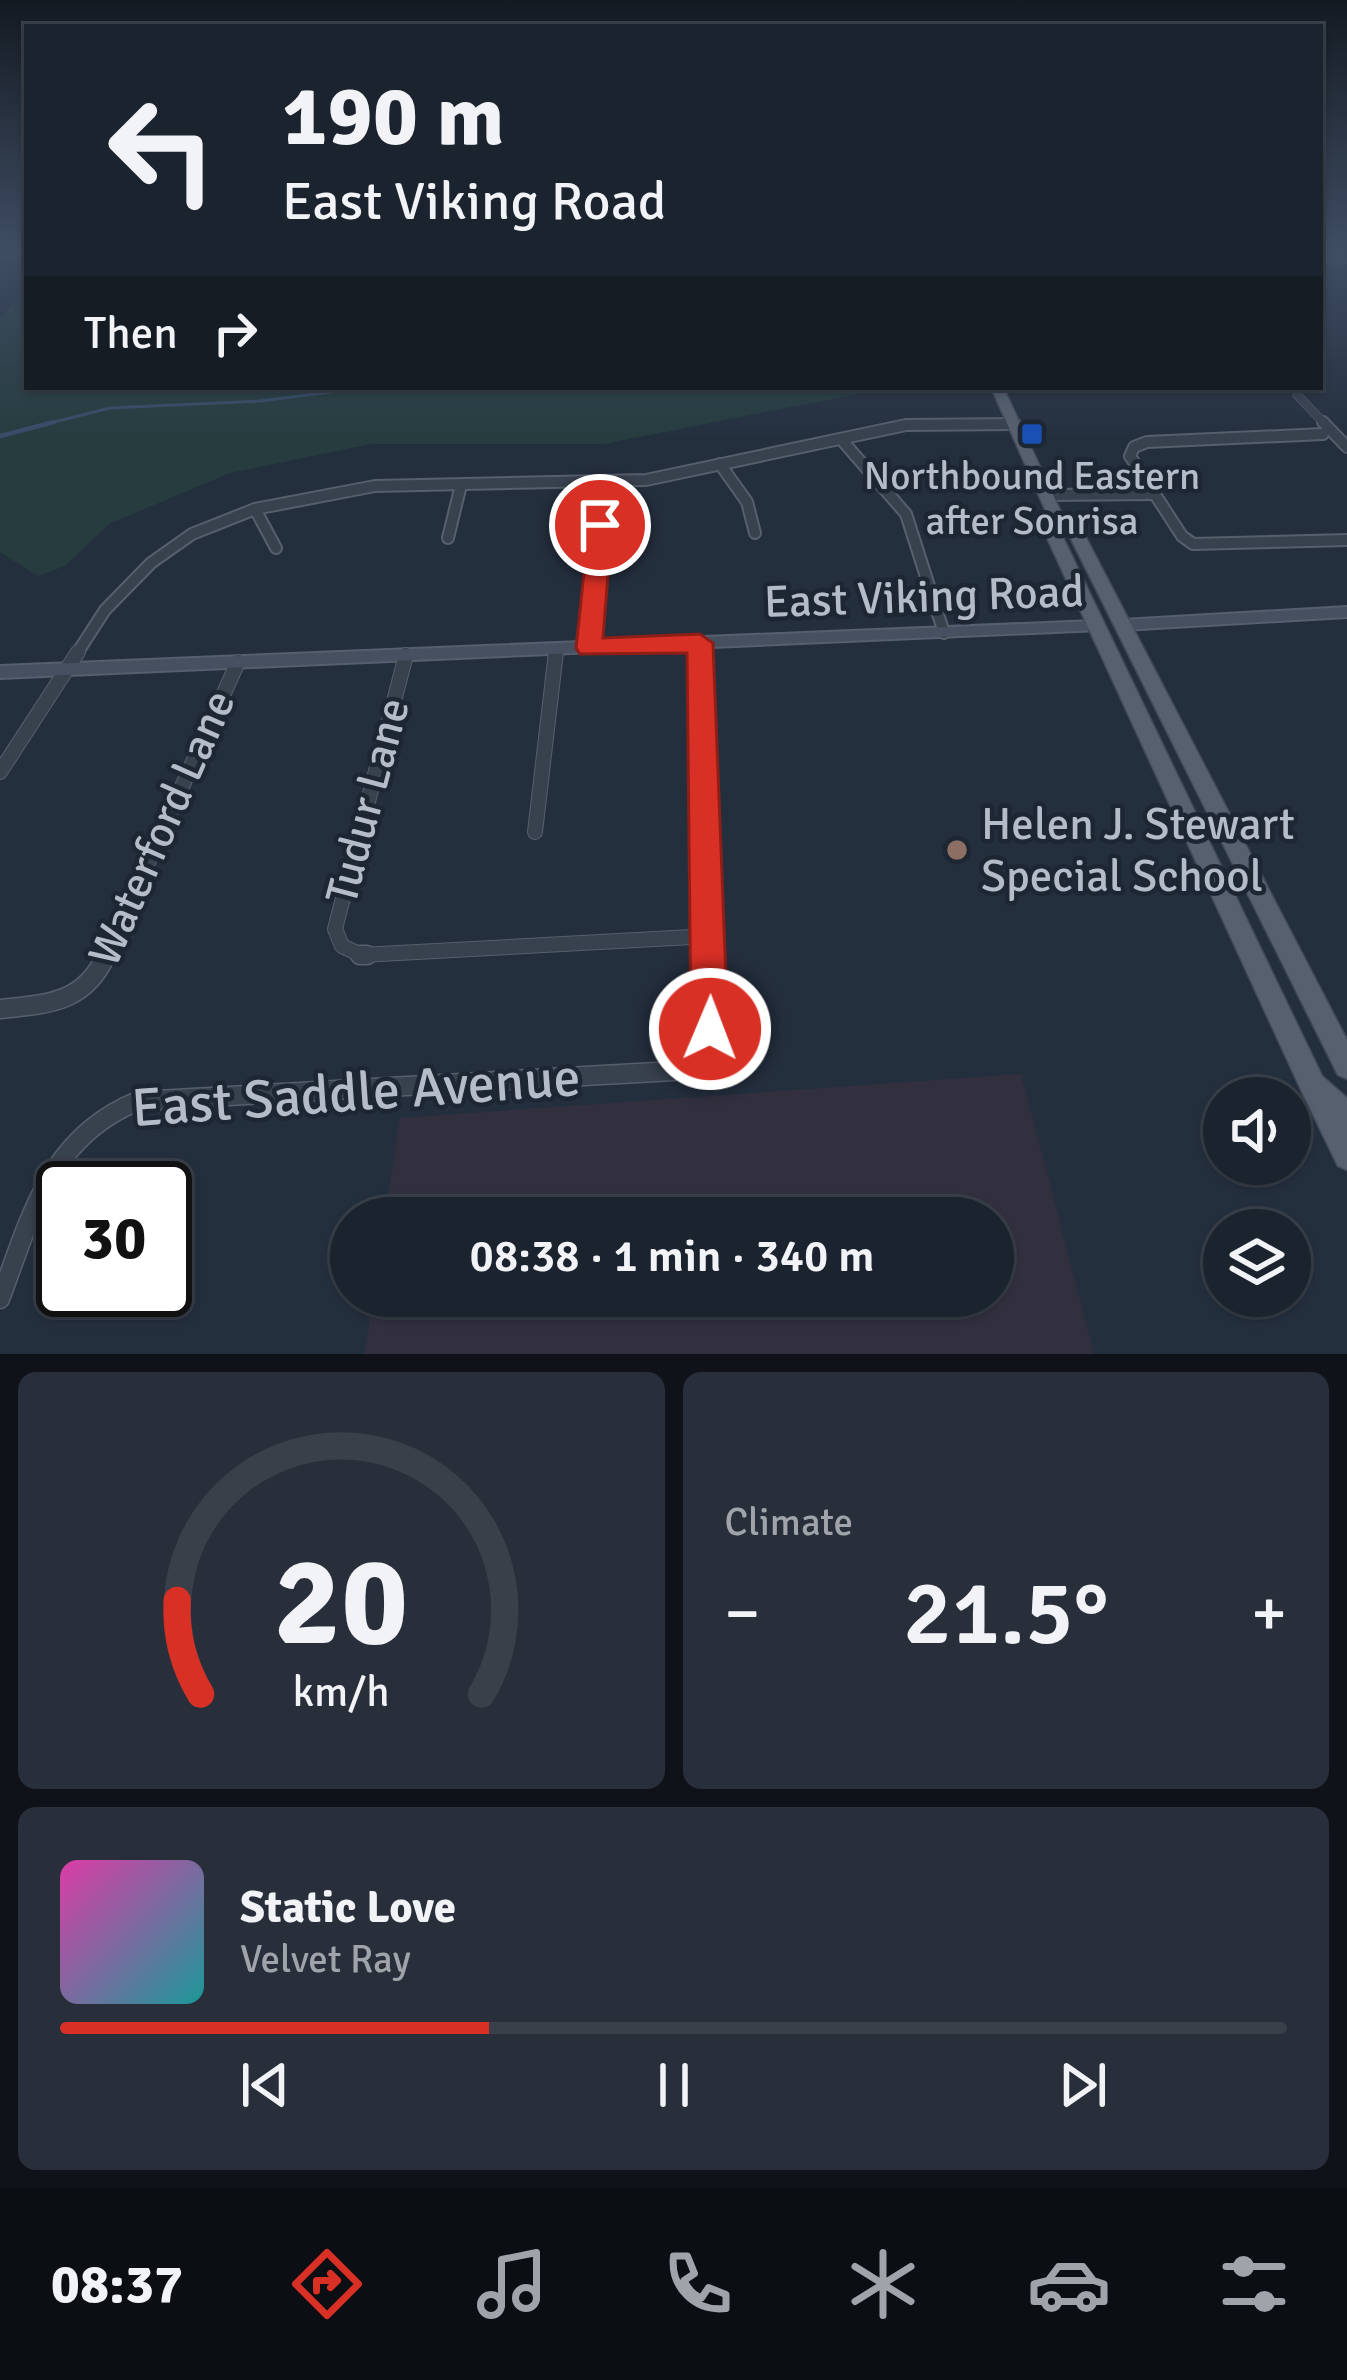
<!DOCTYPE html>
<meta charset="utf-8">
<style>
body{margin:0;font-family:Signika,sans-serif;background:#282f3a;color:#f1f3f6;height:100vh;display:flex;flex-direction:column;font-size:45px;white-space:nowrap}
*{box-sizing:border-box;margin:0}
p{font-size:39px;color:#a0a4aa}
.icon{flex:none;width:66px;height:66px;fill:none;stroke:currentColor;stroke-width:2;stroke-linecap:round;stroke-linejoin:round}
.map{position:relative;height:1354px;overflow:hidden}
.details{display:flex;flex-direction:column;gap:18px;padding:18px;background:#0f1319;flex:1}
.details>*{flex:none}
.guide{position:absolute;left:24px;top:24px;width:1299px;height:366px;border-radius:0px;box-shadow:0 3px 9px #0004,0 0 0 3px #39404a;background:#1b232e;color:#f1f3f6;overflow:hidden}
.buttons{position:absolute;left:1203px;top:1077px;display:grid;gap:24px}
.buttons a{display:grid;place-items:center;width:108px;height:108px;border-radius:50%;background:#1b232e;box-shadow:0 3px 9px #0004,0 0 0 3px #39404a;font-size:60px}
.speed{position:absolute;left:36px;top:1161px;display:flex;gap:24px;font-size:60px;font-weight:700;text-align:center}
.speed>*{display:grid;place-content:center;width:156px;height:156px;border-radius:50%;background:#1b232e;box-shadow:0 3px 9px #0004,0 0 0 3px #39404a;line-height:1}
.speed .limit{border:6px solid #111;border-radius:18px;background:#fff;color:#111}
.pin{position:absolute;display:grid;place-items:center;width:102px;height:102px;color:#fff;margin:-51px;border:6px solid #fff;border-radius:50%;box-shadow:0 3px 12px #0007}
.me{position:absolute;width:132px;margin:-66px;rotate:1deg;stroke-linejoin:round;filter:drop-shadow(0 0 9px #0008)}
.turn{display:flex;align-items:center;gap:42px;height:252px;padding:0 60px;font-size:54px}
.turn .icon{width:156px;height:156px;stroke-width:2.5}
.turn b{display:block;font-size:84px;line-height:102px}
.then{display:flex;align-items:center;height:114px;padding:0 60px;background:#0003;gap:24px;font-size:45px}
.big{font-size:90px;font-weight:600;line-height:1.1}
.details .widget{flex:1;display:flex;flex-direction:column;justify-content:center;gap:18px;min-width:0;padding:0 42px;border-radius:18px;background:#282f3a}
.details .dial{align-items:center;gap:0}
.dial svg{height:312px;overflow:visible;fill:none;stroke:#39404a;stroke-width:7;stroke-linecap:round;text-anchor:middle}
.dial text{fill:#f1f3f6;stroke:none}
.song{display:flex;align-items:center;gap:36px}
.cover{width:144px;height:144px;border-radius:18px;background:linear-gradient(135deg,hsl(320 70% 55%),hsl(180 70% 35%))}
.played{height:12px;border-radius:6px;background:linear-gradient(90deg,#d93025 35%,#39404a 35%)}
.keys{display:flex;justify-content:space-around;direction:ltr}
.heat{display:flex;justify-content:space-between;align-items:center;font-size:66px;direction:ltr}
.details .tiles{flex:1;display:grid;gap:18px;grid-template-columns:1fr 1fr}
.widget:last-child{grid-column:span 2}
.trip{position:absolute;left:330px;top:1197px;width:684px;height:120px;border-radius:60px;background:#1b232e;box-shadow:0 3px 9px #0004,0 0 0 3px #39404a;font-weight:600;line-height:120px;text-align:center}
.tabs{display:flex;height:192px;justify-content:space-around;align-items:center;background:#0b0e12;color:#a0a4aa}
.tabs .icon{width:84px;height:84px}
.tabs .current{color:#d93025}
.tabs b{font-size:54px;color:#f1f3f6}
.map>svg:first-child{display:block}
.medical{fill:#32303f}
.green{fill:#263c3f}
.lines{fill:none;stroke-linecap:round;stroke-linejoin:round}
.stream-far1{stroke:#394c67;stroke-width:3}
.stream{stroke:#394c67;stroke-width:4.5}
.street-far3-casing{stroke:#565f6c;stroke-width:9}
.street-far2-casing{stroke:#565f6c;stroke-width:14}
.street-far1-casing{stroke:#565f6c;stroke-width:16}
.street-casing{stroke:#565f6c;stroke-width:21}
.secondary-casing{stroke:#565f6c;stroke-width:4}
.primary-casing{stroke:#414a57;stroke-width:3}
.street-far3{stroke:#38414e;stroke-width:8}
.street-far2{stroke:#38414e;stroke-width:10}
.street-far1{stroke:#38414e;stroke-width:14}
.street{stroke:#38414e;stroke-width:18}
.secondary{fill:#465061;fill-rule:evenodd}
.primary{fill:#56606e;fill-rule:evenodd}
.route{fill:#d93025;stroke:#8d1f18;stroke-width:3}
.transit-dot{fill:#1a4fb4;stroke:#1d2633;stroke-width:4.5}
.education-dot{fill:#8d6e63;stroke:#1d2633;stroke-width:4.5}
.labels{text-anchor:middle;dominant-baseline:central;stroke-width:9;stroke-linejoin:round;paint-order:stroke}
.far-poi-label{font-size:39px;fill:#b4bcc9;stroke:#1d2633}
.street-label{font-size:45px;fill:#b4bcc9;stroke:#1d2633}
.poi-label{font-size:45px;fill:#b4bcc9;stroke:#1d2633;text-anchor:start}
.near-street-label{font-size:54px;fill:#b4bcc9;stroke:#1d2633}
</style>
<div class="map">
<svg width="1347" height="1354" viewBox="0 0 1347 1354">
<rect width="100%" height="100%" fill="#242f3e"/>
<!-- medical -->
<path class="medical" d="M1021,1074L1094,1354H365L373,1296H993V1218H385L400,1118Z"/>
<!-- green -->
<path class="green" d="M25,294L27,387L878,390L604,444H371L230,473L109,524L65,566L38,576L0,552V317Z"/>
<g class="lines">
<!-- stream-far1 -->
<g class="stream-far1">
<path d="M578,387H621"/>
<path d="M42,425L110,408L260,401L372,387"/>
</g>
<!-- stream -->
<path class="stream" d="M0,436L54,422"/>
<!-- street-far3 casing -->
<g class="street-far3-casing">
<g id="street-far3">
<path d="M0,251L27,258"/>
<path d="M1297,395L1326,425"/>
<path d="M904,425L1015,424"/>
</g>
</g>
<!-- street-far2 casing -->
<g class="street-far2-casing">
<g id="street-far2">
<path d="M1323,422L1347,447"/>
<path d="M1323,434L1147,442L1134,447L1130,456L1182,536L1193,544L1347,540"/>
<path d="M841,439L906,514L944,633"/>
<path d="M720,464L747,502L755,533"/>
<path d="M1047,495L1155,494"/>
<path d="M255,509L276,548"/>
<path d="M448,538L461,485"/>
<path d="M700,643V655"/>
<path d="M590,648L604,485"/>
<path d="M76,655L105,610L151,563L192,534L255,509L375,486L646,480L906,425L1015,424"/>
<path d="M555,655L556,649"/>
</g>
</g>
<!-- street-far1 casing -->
<g class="street-far1-casing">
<g id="street-far1">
<path d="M700,652L710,958"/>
<path d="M406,655L335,929L342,946L361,955L710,936"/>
<path d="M0,772L78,652"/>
<path d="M535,832L556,652"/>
<path d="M105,958L238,662"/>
</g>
</g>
<!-- street casing -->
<g class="street-casing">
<g id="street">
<path d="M360,955H367"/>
<path d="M0,1009C48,1004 85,1003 106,955"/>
<path d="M0,1299C31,1217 49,1137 138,1101L674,1071C716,1046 712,999 710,955"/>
</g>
</g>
<!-- secondary casing -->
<g class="secondary-casing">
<g id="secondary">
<path d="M1347,256V262L1320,263V257Z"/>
<path d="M1347,607V617L1123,630L1115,625L1123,620Z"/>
<path d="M1094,621L1100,622L1102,626L1100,630L0,678V666Z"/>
</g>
</g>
<!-- primary casing -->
<g class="primary-casing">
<path id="primary" d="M991,387H1003L1061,512L1080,526L1347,1040V1079L1338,1075L1066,529L1059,524L1058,527L1322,1076L1347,1098V1170L1338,1166L1302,1092L1042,527L1047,514Z"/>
</g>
<!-- street-far3 -->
<use href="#street-far3" class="street-far3"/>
<!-- street-far2 -->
<use href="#street-far2" class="street-far2"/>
<!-- street-far1 -->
<use href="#street-far1" class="street-far1"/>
<!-- street -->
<use href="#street" class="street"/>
<!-- secondary -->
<use href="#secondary" class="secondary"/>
<!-- primary -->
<use href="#primary" class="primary"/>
</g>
<!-- sky -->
<linearGradient id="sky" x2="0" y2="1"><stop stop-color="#141a22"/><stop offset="0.57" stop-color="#3f4d63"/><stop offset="1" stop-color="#3f4d63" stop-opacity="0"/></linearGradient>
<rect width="1347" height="439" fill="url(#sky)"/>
<!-- route -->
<path class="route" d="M600,518L612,525L603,638L700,634L713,643L728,1029L723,1042L710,1047L697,1042L691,1029L687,653L580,654L576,648L589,525Z"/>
<!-- markers -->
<rect class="transit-dot" x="1020" y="422" width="24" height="24" rx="6"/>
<circle class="education-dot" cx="957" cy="850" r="12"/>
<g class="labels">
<!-- far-poi labels -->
<g class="far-poi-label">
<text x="1032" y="476">Northbound Eastern<tspan x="1032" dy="45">after Sonrisa</tspan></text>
</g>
<!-- street labels -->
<g class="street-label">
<text transform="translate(924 597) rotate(-2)">East Viking Road</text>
<text transform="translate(368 801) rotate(-75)">Tudur Lane</text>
<text transform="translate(162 828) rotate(-66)">Waterford Lane</text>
</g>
<!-- poi labels -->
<g class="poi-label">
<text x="981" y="824">Helen J. Stewart<tspan x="981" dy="52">Special School</tspan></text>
</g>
<!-- near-street labels -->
<g class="near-street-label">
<text transform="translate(356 1093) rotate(-4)">East Saddle Avenue</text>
</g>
</g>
</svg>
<div class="buttons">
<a><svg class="icon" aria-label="sound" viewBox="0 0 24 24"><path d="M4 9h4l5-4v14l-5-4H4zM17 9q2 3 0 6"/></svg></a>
<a><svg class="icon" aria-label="layers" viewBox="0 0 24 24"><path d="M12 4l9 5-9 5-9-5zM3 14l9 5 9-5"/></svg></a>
</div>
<div class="speed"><div class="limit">30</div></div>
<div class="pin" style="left:600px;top:525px;background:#d93025"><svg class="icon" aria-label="arrive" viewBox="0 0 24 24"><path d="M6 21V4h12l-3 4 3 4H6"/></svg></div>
<svg class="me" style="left:710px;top:1029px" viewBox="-20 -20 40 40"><circle r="17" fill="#d93025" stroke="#fff" stroke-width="3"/><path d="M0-11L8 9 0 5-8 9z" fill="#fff"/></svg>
<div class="trip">08:38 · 1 min · 340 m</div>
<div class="guide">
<div class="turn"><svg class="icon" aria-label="left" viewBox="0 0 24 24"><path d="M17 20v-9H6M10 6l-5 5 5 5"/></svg><div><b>190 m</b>East Viking Road</div></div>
<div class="then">Then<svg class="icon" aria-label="right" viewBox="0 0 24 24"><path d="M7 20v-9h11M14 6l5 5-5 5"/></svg></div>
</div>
</div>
<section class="details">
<div class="tiles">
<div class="widget dial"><svg viewBox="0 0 100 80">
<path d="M14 69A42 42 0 1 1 86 69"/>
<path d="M14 69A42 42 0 0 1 8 45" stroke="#d93025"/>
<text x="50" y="56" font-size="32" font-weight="700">20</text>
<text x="50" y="72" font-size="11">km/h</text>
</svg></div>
<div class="widget"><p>Climate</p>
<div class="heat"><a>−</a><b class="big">21.5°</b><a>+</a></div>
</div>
<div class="widget">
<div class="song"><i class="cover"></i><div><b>Static Love</b><p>Velvet Ray</p></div></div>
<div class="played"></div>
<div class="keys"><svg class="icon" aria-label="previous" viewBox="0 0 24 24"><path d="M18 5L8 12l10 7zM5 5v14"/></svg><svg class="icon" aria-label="pause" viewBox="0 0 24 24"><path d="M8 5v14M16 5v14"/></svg><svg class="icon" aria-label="next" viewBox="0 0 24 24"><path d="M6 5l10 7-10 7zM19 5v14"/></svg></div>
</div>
</div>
</section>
<nav class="tabs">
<b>08:37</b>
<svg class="icon current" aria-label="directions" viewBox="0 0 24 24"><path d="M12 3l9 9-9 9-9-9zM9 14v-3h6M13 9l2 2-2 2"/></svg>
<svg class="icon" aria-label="music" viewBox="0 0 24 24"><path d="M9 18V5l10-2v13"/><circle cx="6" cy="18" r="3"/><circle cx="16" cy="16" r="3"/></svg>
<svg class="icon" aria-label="phone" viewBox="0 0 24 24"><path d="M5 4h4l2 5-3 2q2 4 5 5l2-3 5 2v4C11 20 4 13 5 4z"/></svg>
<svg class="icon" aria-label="climate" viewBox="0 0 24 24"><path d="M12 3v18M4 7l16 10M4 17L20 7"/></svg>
<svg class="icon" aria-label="car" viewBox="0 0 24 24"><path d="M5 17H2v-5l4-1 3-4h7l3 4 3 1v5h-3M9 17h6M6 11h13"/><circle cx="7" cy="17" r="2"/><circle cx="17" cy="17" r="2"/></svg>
<svg class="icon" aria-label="filters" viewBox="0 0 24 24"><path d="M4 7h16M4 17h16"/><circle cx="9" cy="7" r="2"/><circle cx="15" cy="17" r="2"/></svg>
</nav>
